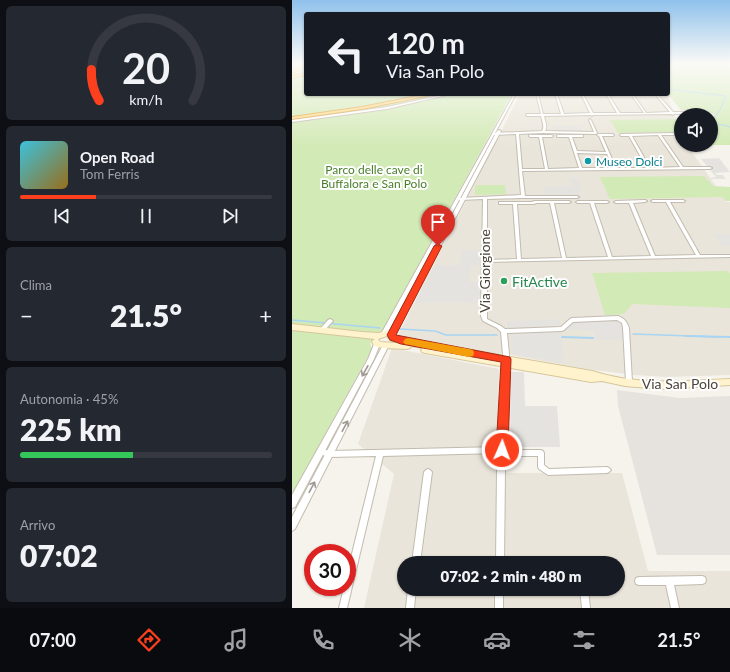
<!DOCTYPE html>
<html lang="it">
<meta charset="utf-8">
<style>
body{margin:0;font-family:Lato,sans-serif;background:#242831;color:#f1f3f6;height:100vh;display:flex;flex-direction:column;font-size:15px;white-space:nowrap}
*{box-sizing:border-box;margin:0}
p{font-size:13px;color:#9ea1a6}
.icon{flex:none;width:22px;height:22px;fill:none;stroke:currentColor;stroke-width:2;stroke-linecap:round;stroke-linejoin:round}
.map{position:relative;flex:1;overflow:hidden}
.details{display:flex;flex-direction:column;gap:6px;padding:6px;background:#0d0f14;width:292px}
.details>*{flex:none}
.guide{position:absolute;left:12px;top:12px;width:366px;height:84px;border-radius:4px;box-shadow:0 1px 3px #0004;background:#171b24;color:#f1f3f6;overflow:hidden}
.controls{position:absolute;left:382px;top:108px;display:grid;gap:8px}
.controls a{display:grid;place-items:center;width:44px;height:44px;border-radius:50%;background:#171b24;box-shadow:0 1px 3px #0004;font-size:20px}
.speed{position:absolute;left:12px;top:544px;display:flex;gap:8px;font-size:20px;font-weight:700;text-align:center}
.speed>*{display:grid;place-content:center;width:52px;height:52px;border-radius:50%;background:#171b24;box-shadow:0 1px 3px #0004;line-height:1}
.speed .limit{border:6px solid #d22;background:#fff;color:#111}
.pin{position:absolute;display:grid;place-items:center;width:34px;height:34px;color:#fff;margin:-41px -17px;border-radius:50% 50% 50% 0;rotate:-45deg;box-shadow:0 0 4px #0007}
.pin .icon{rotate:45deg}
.me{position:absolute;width:44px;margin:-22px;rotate:2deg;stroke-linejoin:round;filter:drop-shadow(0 0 3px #0008)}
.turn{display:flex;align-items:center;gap:14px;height:84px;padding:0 16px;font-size:18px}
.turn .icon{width:52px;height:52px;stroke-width:2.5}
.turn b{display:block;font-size:28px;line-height:34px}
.big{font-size:30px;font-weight:800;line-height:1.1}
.details .card{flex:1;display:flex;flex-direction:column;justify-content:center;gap:6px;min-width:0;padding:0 14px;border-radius:6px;background:#242831}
.details .dial{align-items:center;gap:0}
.dial svg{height:104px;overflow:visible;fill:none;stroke:#363941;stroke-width:7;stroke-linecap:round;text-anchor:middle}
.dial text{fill:#f1f3f6;stroke:none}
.song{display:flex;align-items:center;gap:12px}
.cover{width:48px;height:48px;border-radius:6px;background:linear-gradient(135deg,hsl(190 70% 55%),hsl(40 70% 35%))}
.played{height:4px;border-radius:2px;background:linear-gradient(90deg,#fc3f1d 30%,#363941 30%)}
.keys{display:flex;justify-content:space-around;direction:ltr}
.heat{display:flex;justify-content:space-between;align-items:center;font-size:22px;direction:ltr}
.charge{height:6px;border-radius:3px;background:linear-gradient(90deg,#34c759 45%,#363941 0)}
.trip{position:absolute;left:105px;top:556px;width:228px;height:40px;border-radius:20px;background:#171b24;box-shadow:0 1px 3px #0004;font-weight:800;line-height:40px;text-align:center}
.tabs{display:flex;height:64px;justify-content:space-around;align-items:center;background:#090b0e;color:#9ea1a6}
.tabs .icon{width:28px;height:28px}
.tabs .selected{color:#fc3f1d}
.tabs b{font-size:18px;color:#f1f3f6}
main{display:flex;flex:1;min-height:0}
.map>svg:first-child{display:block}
.residential{fill:#eae5da;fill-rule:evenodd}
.industrial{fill:#e6e2dd}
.green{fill:#d2eab5}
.parking{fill:#e5e3e0}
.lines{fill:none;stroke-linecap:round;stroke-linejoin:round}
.stream-far2{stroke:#a9d4f2;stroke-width:1}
.stream-far1{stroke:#a9d4f2;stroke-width:1.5}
.stream{stroke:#a9d4f2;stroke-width:2}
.minor-casing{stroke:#c2bbae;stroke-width:2}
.tertiary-casing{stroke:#c2bbae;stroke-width:2}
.secondary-casing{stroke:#d6c79b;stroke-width:2}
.trunk-casing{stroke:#e0a43c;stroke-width:2}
.motorway-casing{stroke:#e0a43c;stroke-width:2}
.minor{fill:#fff;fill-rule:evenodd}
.tertiary{fill:#fff;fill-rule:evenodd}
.secondary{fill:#fff3cd;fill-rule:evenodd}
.trunk{fill:#ffd985;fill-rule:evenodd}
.motorway{fill:#ffcf6e;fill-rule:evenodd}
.oneway{stroke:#9c9892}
.route{fill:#fc3f1d;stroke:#a42913}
.slow{fill:#f59e0b}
.culture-dot{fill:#0f9aa8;stroke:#fff;stroke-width:1.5}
.leisure-dot{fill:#2e9e5b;stroke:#fff;stroke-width:1.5}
.labels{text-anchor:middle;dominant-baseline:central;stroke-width:4;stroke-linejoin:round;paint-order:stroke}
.far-culture-label{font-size:12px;fill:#0d838f;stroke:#fff;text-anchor:start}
.far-park-label{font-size:12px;fill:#4a7f2a;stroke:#fff}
.street-label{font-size:14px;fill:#4b4439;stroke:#fff}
.leisure-label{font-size:14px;fill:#27864d;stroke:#fff;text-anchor:start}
</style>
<main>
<section class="details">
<div class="card dial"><svg viewBox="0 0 100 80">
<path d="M14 69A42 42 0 1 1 86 69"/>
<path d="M14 69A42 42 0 0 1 8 45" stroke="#fc3f1d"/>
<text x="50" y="56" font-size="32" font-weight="700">20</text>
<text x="50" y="72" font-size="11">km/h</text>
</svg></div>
<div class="card">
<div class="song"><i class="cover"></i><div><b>Open Road</b><p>Tom Ferris</p></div></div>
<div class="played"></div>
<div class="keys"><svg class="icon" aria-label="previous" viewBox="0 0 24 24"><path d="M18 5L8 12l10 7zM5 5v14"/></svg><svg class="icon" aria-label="pause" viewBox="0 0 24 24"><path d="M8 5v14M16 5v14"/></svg><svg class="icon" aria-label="next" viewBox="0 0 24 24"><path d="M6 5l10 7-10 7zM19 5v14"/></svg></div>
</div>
<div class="card"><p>Clima</p>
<div class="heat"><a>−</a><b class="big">21.5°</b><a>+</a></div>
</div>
<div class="card"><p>Autonomia · 45%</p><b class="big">225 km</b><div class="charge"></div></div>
<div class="card"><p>Arrivo</p><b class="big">07:02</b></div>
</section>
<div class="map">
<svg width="438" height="608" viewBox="0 0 438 608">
<rect width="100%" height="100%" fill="#f6f3ec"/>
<!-- residential -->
<g class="residential">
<path d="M228,94H375L389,133V145H395L435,202H438V375L375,377L343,375L293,369L214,354L201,353L105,337Z"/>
<path d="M100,348L207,369L204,473H330L356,571H438V608H72L102,474L66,444ZM112,563H326V589H112Z"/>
</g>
<!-- industrial -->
<path class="industrial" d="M325,390L388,398L438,396V555H365L326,406Z"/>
<!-- green -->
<g class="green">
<path d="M0,63H14V94H220L90,331L84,333L78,344L80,348L79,351L0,494Z"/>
<path d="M376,63H438V145H419V119L423,115L416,111L404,108L398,111L389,110L376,94Z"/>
<path d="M389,119V139H385L380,132L326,133L318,120Z"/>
<path d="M412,176L421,186L438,187V201H434L430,197L318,199L308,177Z"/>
<path d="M183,185H213L214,194L183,195Z"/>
<path d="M436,271L438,274V308L340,304L332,314L313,315L300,273Z"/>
</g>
<!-- parking -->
<g class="parking">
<path d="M260,126H287L288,131H261Z"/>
<path d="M427,158L438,172L423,173L425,175H431L434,179H419L418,178L424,177L409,159Z"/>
<path d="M278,178H286L289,189H286L289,200L274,198L241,199L240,195L253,194L252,187L281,186L280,182H278Z"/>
<path d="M422,234H438V246H429Z"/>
<path d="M170,250H189L188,265L179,266L177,282H188V303L123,302L143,265H168Z"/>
<path d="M267,319L269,326L216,329L215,321Z"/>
<path d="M325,321L332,325L333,340H304L302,331H292L291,329L274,330L280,322Z"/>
<path d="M269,331L272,363L220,354L218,332Z"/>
<path d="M219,372H232L233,406H265L268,447H218Z"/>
</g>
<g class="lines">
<!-- stream-far2 -->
<path class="stream-far2" d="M376,89L434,96L428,110L419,122L438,127"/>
<!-- stream-far1 -->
<g class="stream-far1">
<path d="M0,320L88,328"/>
<path d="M108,329L143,331L154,335H205"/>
<path d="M341,334L427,337"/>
</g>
<!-- stream -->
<g class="stream">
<path d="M394,336L438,337"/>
<path d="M270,337L301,338"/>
</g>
<!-- minor casing -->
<g class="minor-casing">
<g id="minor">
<path d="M155,94H159L95,109L0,122V120L95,107Z"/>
<path d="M244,94H246L251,114H269L263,94H265L272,114L298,113L289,94H291L301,113H325L314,94H316L328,113H352L339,94H341L354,113L378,112L363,94H365L381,112H394V111L395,110L396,111V113L395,114H382L381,115L380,114L301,115L300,116L299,115L252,116C253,121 256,127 253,131L302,132L297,120L298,119L299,120L305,133L304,134L251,133L227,134L230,169H253L247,137H238L237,136V135H260L261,136L260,137H250L256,169L287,168L277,137H265V135H291V137H280L285,151L314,152L307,136L305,135L306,134H321L322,135L321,136H310L324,168H355L337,136H329L328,135L329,134L382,133V135H369L391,167H418L420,168L418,169L230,171L233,196H285L287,197L285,198H229L195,199V260L225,259L221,204H207V202H240L242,201H277L279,202L277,203H262L274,258L316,257L298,203H285L284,202L286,201H315L317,202L315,203H302L320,257L359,256L337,203H324L322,202L324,201L353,200L355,201L353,202L341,203L363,256L404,255L374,202H361L359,201L361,200H391L393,201L392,202H378L408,255H438V257L195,262V319L209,326L213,329L269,327L278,319L280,318L326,316C332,318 335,322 337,328L340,382L339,384H335L334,382L331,328L330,323L325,320L281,322L272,330L270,331L215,333L217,354L213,450H249L251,451L252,453V465L257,469L315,467L317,468L319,470L317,472L315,473L256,475L247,469L246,467V456H210L208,455L207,453L91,456L55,608H47L52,587H55V574L84,456L38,457L27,454L26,452L27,450L29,449L38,451L207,447L211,354L209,332L205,328L191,321L189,316L191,199L168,200L166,199L168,198L229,195L224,134L201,135L200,134L201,133L250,131C253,127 250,121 249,116H235L234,115L235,114H249ZM366,135L388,167L358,168L340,136ZM285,153L315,154L321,168H290ZM244,203H258L270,258L229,259L225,204H242Z"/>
<path d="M38,319L40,320L41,321L40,322L32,331H28L27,330L28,329L36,320Z"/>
<path d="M209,467L211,468L213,470L212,563H204L205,470L207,468Z"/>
<path d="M136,469L138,470L140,472L128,563H120L132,472L134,470Z"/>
<path d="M410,576L413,577L414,580L413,583L410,584L382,585L387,608H379L374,585H347L344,584L343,581L344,578L347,577Z"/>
<path d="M116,589H124L122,608H114Z"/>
<rect x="203" y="589" width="8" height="19"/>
<path d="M288,589H296L298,608H290Z"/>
</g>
</g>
<!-- tertiary casing -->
<g class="tertiary-casing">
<g id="tertiary">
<path d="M222,94H224L95,334L94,336H90L89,334Z"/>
<path d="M207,130L209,131L102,335L101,337H97L96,335L205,131Z"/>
<path d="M83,342H87L88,344L82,359L3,507L0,508V495L76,359Z"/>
<path d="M92,343H96L97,345L3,529L0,531V517Z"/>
</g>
</g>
<!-- secondary casing -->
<g class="secondary-casing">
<path id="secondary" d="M0,324L70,332L87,333L96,330L99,331L104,336L110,338L300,371C347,386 390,381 438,379V385L368,389L333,386L310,381L299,382L133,353L130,352L129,350L131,348L119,346L118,348L115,349L91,348L82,346L80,341L83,339L0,330ZM95,336L98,340L105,343L88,342L86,339Z"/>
</g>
<!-- trunk casing -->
<g class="trunk-casing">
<path id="trunk" d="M136,94H144L70,109L0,119V117L70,107Z"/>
</g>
<!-- motorway casing -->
<g class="motorway-casing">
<g id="motorway">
<path d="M8,63H12L8,69L0,73V70L6,67Z"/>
<path d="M14,73V75L0,78V76Z"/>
</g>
</g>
<!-- minor -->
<use href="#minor" class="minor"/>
<!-- tertiary -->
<use href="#tertiary" class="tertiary"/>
<!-- secondary -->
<use href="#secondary" class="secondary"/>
<!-- trunk -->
<use href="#trunk" class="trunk"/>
<!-- motorway -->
<use href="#motorway" class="motorway"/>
</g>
<!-- one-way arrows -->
<defs><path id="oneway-shaft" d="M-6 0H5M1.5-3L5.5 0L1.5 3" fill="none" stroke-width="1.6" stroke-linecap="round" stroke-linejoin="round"/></defs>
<g class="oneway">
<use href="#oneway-shaft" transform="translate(73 371) rotate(119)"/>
<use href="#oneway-shaft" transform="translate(53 426) rotate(-62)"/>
<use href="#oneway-shaft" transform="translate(20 487) rotate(-62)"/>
</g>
<!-- sky -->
<linearGradient id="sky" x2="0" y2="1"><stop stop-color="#8fc1ec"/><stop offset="0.43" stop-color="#fbfaf6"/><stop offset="1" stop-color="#fbfaf6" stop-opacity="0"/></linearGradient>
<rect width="438" height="148" fill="url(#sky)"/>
<!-- route -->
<path class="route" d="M146,244L150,246L104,335L218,357L219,359L216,450L215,454L210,456L206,454L204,450L209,362L109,344L98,340L95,335L142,246Z"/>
<!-- slow -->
<path class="slow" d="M116,338L177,349L181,350L182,353L181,356L177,357L113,344L111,342L113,339Z"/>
<!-- markers -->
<circle class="culture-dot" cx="296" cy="161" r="4"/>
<circle class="leisure-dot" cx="212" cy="281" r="4"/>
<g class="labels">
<!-- far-culture labels -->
<g class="far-culture-label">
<text x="304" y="161">Museo Dolci</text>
</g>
<!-- far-park labels -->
<g class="far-park-label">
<text x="82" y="169">Parco delle cave di<tspan x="82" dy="14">Buffalora e San Polo</tspan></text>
</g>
<!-- street labels -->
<g class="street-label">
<text transform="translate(192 271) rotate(-90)">Via Giorgione</text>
<text x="388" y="383">Via San Polo</text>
</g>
<!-- leisure labels -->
<g class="leisure-label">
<text x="220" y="281">FitActive</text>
</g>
</g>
</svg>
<div class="controls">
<a><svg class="icon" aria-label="sound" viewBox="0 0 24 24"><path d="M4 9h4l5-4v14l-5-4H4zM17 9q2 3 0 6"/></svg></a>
</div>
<div class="speed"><div class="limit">30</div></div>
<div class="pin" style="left:146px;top:246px;background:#d93025"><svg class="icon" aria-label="arrive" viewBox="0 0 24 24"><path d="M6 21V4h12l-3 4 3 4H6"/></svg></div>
<svg class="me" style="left:210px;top:450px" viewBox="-20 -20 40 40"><circle r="17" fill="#fc3f1d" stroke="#fff" stroke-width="3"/><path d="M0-11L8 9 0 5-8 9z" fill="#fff"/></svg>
<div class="trip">07:02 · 2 min · 480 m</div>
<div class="guide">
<div class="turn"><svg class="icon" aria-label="left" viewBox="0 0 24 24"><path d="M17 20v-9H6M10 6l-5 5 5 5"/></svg><div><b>120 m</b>Via San Polo</div></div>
</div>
</div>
</main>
<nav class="tabs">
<b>07:00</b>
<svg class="icon selected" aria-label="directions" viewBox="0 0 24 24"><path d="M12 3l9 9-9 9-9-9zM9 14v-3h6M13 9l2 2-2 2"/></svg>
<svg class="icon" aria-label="music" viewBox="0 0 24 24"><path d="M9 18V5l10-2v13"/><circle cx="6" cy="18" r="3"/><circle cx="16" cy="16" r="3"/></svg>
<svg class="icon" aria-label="phone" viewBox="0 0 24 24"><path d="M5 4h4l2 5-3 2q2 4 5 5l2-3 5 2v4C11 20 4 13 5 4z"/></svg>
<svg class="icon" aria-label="climate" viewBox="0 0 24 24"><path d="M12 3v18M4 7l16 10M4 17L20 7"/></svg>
<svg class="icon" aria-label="car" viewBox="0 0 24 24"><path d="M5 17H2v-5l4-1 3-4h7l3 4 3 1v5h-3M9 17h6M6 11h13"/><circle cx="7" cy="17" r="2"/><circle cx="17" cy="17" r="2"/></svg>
<svg class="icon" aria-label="filters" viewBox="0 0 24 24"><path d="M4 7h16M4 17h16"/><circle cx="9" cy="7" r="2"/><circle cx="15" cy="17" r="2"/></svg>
<b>21.5°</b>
</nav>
